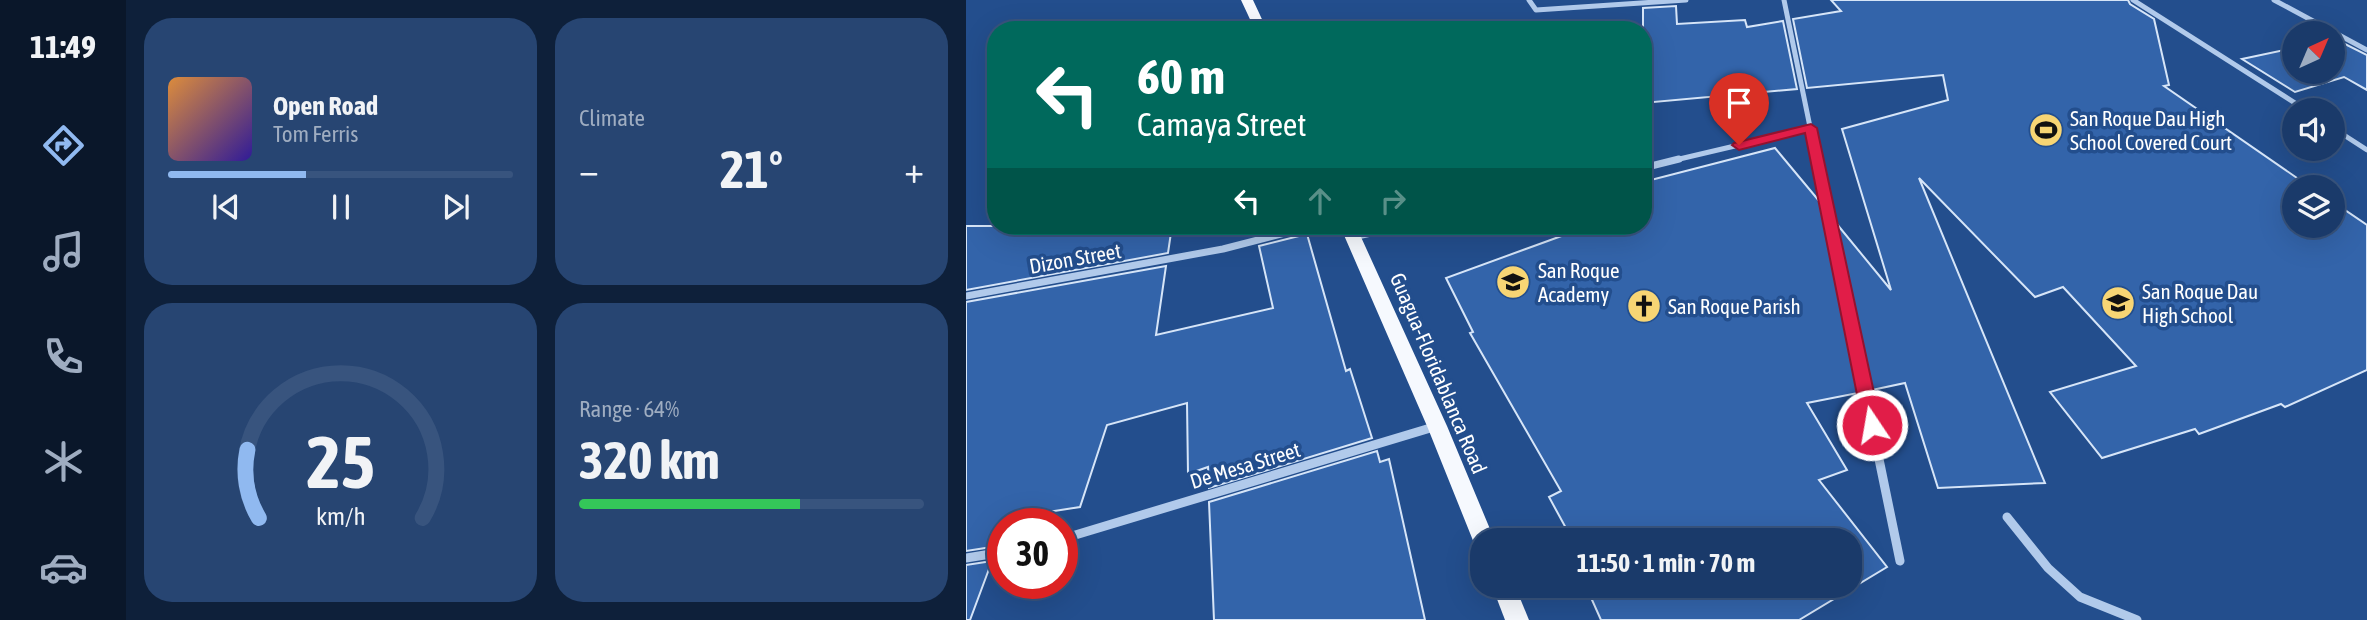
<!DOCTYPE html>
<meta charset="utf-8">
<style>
body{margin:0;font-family:"Asap Condensed",sans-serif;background:#274572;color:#f1f3f6;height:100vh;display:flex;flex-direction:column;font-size:26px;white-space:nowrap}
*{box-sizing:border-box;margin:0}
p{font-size:23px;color:#9fadc1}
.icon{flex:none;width:38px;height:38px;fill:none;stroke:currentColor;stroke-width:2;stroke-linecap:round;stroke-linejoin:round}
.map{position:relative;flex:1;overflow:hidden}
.details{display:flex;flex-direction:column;gap:18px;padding:18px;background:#0e203a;width:840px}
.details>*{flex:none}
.hud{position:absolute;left:21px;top:21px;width:665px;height:214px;border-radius:28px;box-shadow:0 7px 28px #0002,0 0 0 2px #38547e;background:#00695c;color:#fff;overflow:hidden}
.needle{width:46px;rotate:44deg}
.controls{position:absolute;left:1316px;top:21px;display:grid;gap:14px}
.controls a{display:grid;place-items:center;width:63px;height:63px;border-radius:50%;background:#1a3a6a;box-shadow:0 7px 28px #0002,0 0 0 2px #38547e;font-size:35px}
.speed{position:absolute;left:21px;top:508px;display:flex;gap:14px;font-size:35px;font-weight:700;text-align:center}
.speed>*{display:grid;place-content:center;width:91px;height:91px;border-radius:50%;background:#1a3a6a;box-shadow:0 7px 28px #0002,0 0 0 2px #38547e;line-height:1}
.speed .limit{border:10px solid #d22;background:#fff;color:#111}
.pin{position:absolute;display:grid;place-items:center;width:60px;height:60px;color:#fff;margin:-72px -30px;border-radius:50% 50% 50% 0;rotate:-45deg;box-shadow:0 0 7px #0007}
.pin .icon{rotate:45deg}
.me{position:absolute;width:77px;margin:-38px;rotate:348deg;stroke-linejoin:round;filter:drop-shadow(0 0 5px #0008)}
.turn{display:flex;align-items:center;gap:24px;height:147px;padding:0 35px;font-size:32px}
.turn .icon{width:91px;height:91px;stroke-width:2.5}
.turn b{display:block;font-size:49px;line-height:60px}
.lanes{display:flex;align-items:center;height:66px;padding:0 35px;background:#0003;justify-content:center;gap:35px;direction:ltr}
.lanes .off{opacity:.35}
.big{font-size:52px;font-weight:700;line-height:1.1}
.details .widget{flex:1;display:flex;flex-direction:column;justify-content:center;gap:10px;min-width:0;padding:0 24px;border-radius:28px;background:#274572}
.details .dial{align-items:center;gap:0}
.dial svg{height:182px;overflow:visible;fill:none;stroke:#38547e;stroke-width:7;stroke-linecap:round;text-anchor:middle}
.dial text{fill:#f1f3f6;stroke:none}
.song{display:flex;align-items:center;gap:21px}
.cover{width:84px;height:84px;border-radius:10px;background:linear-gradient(135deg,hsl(30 70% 55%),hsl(250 70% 35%))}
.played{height:7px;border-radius:4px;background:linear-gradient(90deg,#90b9f0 40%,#38547e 40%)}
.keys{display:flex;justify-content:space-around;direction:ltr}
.heat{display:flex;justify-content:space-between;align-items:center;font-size:38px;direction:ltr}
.charge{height:10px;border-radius:5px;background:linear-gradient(90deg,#34c759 64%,#38547e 0)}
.details .tiles{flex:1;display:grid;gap:18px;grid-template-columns:repeat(2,1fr)}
.trip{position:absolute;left:504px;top:528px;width:392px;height:70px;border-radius:28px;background:#1a3a6a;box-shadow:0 7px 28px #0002,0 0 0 2px #38547e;font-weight:700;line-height:70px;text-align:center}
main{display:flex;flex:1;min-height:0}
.tabs{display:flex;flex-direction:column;width:126px;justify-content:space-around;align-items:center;background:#0a172a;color:#9fadc1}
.tabs .icon{width:49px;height:49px}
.tabs .active{color:#90b9f0}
.tabs b{font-size:32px;color:#f1f3f6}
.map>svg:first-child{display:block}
.building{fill:#3364aa;stroke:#d6e5f8;stroke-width:2}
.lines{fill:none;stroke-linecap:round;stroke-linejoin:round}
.street-far2{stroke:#b1caeb;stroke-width:5}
.street-far1{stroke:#b1caeb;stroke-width:7}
.street{stroke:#b1caeb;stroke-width:9}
.primary{fill:#f6f9fe;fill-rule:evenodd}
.route{fill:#e11d48;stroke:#92132f;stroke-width:2}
.labels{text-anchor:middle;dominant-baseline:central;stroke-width:7;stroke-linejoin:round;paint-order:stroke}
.poi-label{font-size:21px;fill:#fff;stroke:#234e8d;text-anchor:start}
.street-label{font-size:21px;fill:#fff;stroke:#234e8d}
</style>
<main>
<nav class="tabs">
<b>11:49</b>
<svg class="icon active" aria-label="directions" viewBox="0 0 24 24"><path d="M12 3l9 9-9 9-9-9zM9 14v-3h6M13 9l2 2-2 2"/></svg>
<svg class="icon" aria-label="music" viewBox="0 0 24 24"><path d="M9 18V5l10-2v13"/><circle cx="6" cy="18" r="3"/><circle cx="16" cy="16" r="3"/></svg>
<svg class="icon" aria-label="phone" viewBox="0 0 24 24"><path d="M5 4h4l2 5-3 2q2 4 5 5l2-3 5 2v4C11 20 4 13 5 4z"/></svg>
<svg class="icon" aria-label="climate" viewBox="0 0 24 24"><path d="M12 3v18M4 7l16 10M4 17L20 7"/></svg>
<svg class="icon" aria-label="car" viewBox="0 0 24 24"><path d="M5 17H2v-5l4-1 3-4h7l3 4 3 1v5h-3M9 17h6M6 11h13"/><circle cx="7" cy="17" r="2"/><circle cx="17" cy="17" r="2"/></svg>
</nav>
<section class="details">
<div class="tiles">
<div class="widget">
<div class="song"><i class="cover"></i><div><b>Open Road</b><p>Tom Ferris</p></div></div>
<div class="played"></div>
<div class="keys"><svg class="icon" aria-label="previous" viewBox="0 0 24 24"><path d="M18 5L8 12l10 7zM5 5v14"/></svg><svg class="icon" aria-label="pause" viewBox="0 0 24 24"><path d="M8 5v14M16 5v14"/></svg><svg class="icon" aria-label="next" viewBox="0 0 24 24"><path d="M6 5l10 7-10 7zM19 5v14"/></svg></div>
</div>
<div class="widget"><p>Climate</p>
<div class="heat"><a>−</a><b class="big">21°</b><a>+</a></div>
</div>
<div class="widget dial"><svg viewBox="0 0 100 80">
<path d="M14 69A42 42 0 1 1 86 69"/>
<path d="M14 69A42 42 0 0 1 9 39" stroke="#90b9f0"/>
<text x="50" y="56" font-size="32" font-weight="700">25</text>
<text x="50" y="72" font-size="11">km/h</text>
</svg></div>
<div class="widget"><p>Range · 64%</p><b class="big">320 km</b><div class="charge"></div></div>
</div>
</section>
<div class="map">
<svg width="1401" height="620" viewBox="0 0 1401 620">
<rect width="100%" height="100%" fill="#234e8d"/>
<!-- building -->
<g class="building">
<path d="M865,0H1162L1164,4L1188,19L1203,85L1198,86L1344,187H1328V226H1367V202L1401,225V370L1319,407L1315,404L1233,434L1229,429L1136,458L1084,392L1170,366L1097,287L1069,297L953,178L1079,483L972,488L939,383L906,390L870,223L925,290L876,129L982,100L977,75L841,88L827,19L875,11Z"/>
<path d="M710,6L711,24L779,20L781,27L817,21L831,89L677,103V8Z"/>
<path d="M1371,40L1401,55V90L1378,77L1329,92L1276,59L1328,48V72H1367V41Z"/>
<path d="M809,148L854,202L892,393L841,403L881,470L853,480L921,567L833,620H635L622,591L631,586H884V541H607L583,497L595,491L504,333L507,332L480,278L623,226H677V182Z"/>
<path d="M0,226H206L202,253L0,290Z"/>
<path d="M341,234L380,371L384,369L406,438L243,488L242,467L222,474L221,403L141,425L114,507L43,518L41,523H37V534L32,546L0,551V302L200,266L190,335L307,308L293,246Z"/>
<path d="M411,451L414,462L423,459L459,620H248L243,502Z"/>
<path d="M26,561L4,620H0V565Z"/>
</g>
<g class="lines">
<!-- street-far2 -->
<g class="street-far2">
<path d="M563,0L570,10L720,0"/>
<path d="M818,0L851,161"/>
<path d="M1167,0L1340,110"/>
<path d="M1308,0L1401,50"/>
<path d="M1367,128L1401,150"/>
<path d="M705,161L845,128"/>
</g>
<!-- street-far1 -->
<g class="street-far1">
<path d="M851,159L893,364"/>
<path d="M677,168L713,159"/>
<path d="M387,237L436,226"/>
<path d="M0,296L257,249L346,226"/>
</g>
<!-- street -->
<g class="street">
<path d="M893,362L934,561"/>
<path d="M1041,517L1082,568L1114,597L1171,620"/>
<path d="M96,539L471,426"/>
<path d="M0,558L37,552"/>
</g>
<!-- primary -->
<g class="primary">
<path d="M275,0H287L301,30H289Z"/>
<path d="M374,226H390L481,426L529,541H516V551L510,548L461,426Z"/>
<path d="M526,586H549L563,620H539Z"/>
</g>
</g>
<!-- route -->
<path class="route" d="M845,124L851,128L915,425L912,431L906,433L900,431L897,425L839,133L773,150L766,145L768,143Z"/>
<!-- icons -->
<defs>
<g id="stadium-disc" transform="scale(1.75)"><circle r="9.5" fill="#f7d574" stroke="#234e8d"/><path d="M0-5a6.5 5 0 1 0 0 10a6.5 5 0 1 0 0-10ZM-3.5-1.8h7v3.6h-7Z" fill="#111"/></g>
<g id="school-disc" transform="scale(1.75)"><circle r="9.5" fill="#f7d574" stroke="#234e8d"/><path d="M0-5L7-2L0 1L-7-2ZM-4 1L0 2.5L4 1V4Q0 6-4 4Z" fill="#111"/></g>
<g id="church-disc" transform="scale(1.75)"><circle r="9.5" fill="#f7d574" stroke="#234e8d"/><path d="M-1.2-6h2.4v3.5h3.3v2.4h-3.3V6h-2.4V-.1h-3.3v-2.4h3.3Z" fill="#111"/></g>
</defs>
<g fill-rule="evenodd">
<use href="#stadium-disc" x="1080" y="130"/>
<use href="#school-disc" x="547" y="282"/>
<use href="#school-disc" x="1152" y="303"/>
<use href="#church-disc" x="678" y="306"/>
</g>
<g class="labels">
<!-- poi labels -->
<g class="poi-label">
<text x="1104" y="118">San Roque Dau High<tspan x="1104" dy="24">School Covered Court</tspan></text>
<text x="572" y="270">San Roque<tspan x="572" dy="24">Academy</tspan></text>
<text x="1176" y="291">San Roque Dau<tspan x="1176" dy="24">High School</tspan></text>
<text x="702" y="306">San Roque Parish</text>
</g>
<!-- street labels -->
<g class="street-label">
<text transform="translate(109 258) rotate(-10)">Dizon Street</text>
<text transform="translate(473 373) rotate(67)">Guagua-Floridablanca Road</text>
<text transform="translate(279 465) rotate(-17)">De Mesa Street</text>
</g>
</g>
</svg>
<div class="controls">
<a><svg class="needle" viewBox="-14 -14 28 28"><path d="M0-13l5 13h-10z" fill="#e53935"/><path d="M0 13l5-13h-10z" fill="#9fadc1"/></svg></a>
<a><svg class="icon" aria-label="sound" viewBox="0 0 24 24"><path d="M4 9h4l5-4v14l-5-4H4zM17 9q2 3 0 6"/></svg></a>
<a><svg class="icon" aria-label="layers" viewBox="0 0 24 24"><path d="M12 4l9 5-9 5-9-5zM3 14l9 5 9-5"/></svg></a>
</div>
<div class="speed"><div class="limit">30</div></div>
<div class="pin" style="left:773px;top:145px;background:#d93025"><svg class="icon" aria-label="arrive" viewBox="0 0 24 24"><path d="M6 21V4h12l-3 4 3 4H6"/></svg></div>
<svg class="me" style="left:906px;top:425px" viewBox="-20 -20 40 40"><circle r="17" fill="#e11d48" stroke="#fff" stroke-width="3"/><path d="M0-11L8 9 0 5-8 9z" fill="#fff"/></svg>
<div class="trip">11:50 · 1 min · 70 m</div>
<div class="hud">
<div class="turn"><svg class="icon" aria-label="left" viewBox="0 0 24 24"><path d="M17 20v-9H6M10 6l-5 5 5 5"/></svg><div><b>60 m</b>Camaya Street</div></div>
<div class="lanes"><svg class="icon" aria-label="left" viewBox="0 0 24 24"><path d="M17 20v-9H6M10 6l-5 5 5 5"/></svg><svg class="icon off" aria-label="ahead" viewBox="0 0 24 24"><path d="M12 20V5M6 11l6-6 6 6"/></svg><svg class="icon off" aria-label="right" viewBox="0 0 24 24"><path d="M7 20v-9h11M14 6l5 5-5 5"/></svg></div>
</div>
</div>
</main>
